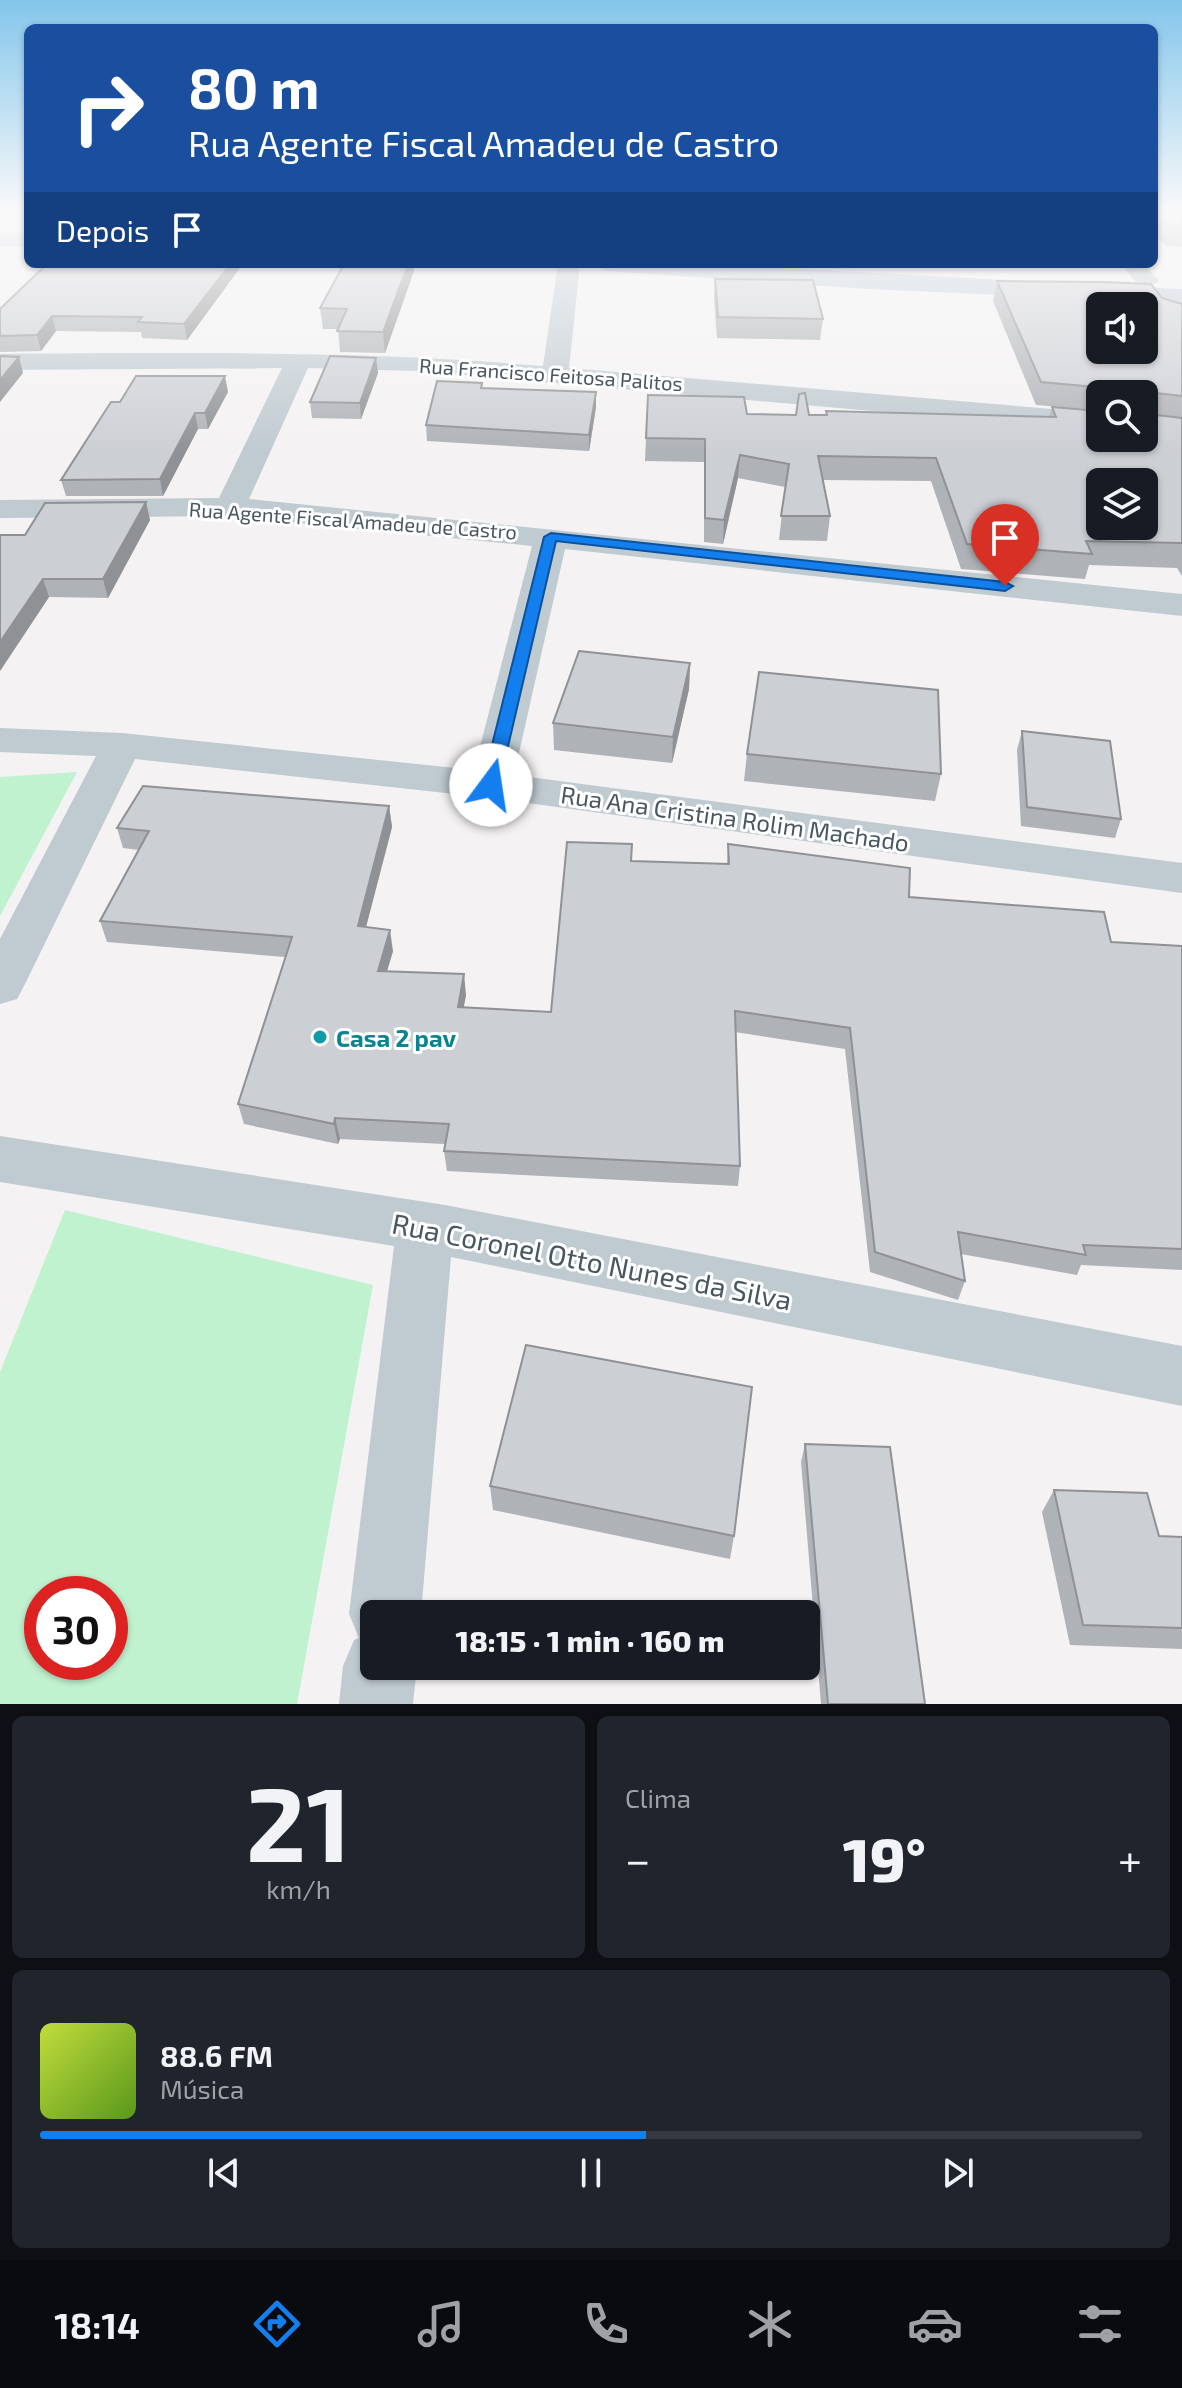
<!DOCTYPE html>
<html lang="pt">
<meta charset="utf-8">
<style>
body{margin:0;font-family:"Exo 2",sans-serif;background:#20242c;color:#f1f3f6;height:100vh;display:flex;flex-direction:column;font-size:30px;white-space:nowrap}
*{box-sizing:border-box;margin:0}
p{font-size:26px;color:#9ea1a6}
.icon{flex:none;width:44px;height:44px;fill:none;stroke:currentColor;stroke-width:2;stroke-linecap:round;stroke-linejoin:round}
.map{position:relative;height:1704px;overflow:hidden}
.side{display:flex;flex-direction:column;gap:12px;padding:12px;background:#0d0f14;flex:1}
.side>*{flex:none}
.guide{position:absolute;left:24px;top:24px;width:1134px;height:244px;border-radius:12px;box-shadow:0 2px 6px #0004;background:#1a4fa0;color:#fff;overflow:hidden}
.controls{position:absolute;left:1086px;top:292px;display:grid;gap:16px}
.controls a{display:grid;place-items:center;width:72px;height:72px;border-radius:12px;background:#171b24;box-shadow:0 2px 6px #0004;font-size:40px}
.speed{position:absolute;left:24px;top:1576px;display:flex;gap:16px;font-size:40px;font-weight:700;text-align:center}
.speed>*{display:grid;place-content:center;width:104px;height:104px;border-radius:50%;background:#171b24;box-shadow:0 2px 6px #0004;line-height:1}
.speed .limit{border:12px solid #d22;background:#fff;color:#111}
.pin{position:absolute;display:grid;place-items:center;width:68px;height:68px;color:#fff;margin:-82px -34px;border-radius:50% 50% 50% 0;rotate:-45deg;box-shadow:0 0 8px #0007}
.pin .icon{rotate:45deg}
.me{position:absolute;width:88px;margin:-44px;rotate:14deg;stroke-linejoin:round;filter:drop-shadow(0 0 6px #0008)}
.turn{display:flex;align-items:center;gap:28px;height:168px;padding:0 32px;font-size:36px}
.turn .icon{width:104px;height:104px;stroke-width:2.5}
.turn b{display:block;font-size:56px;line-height:68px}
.then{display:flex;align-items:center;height:76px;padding:0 32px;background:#0003;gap:16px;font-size:30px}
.big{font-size:60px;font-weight:800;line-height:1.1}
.side .card{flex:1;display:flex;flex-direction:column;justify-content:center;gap:12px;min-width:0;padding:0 28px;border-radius:12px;background:#20242c}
.side .dial{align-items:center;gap:0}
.dial b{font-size:104px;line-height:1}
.song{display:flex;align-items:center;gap:24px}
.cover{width:96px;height:96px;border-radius:12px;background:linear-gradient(135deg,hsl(70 70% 55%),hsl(90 70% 35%))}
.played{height:8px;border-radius:4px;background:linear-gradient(90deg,#137eed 55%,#363941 55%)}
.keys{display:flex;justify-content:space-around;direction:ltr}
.heat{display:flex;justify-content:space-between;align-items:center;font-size:44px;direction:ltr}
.side .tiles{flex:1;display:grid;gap:12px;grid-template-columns:1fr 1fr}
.card:last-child{grid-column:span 2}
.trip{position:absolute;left:360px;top:1600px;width:460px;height:80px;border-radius:12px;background:#171b24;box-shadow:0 2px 6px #0004;font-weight:800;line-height:80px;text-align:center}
.dock{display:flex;height:128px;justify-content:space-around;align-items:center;background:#090b0e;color:#9ea1a6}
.dock .icon{width:56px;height:56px}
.dock .selected{color:#137eed}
.dock b{font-size:36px;color:#f1f3f6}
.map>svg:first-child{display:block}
.green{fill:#c0f2d0;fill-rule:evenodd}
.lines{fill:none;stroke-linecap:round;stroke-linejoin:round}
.street{fill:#bfcad1;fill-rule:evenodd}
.secondary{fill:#bfcbd6;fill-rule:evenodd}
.wall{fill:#afb2b6}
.shaded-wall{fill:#8f9194}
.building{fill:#cccfd4;stroke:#8f9194;stroke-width:2;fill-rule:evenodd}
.route{fill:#137eed;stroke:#0c529a;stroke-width:2}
.culture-dot{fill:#0f9aa8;stroke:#fff;stroke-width:3}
.labels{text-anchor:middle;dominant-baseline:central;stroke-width:6;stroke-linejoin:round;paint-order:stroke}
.far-street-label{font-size:20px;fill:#485660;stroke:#fff}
.street-label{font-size:24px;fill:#485660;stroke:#fff}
.culture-label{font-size:24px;font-weight:bold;fill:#0d838f;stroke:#fff;text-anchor:start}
.near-street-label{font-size:28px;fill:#485660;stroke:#fff}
</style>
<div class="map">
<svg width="1182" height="1704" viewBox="0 0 1182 1704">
<rect width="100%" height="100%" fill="#f4f2f2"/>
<!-- green -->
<g class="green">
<path d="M77,772L0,916V777Z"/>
<path d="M65,1210L373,1285L297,1704H0V1372ZM42,1594H110V1662H42Z"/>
</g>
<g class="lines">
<!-- street -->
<g class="street">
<path d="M558,264H580L569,368L1100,413V431L418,371L308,368L249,499L1182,594V616L565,549L514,775L1182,863V893L491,798L135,759L24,986L17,999L0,1004V939L96,756L0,752V728L122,733L474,770L532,546L230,516L0,518V500L219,498L282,368L0,370V354C182,353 362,350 543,366Z"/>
<path d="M1121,264H1144L1159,281L1147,288L1139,286Z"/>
<path d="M0,1136L445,1205L1182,1346V1406L451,1257L421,1614H374V1666H417L413,1704H339L343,1666L354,1640L359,1638L349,1614L394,1246L0,1182Z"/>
</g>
<!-- secondary -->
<g class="secondary">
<path d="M28,232V246L0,247V233Z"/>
<path d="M595,264H706L1182,289V303L868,289L606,271Z"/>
</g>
</g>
<!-- wall -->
<g class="wall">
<path d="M1154,215H1182V247L1166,246L1154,234Z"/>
<path d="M47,264H242V265L187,340L142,338L141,332L56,331L41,351L0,352V309Z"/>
<path d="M344,264H414V271L385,353L340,352L338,329H323L320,308Z"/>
<path d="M715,279L823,319L820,340L717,338L714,299Z"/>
<path d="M997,281L1162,298L1182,304V576L1177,568L1089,565L1085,579L961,569L931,481L822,480L830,516L827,541L779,540L785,487L738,478L723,544L704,542V462L645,461L648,395L747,414L826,415V411L1049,417L1052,407L1100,438L1144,394H1100V410L1036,405L993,301Z"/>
<path d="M376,358L378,373L361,419L312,418L310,402Z"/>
<path d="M482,383L483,388L596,407L589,451L427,441L426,425Z"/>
<path d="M228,392L208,429H198L163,496H66L61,480L120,402Z"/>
<path d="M146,502L150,520L108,598L49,597L0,671V535H25Z"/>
<path d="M690,663L689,689L672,763L554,750L553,723Z"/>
<path d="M1022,731L1121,819L1115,838L1021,826L1017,750Z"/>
<path d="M747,754L941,774L935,801L744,781Z"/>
<path d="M389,806L392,827L366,927L393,951L387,971L466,995L463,1007L551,1012L631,861L727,864L728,844L909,897L1111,942L1182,946V1270L1081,1265L1077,1275L961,1254L965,1281L958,1300L870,1272L845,1049L735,1032L740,1166L738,1186L447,1171L444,1151L445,1144L340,1139L338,1144L244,1124L238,1104L285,957L107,942L100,921L139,850L123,848L117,828Z"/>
<path d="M805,1444L925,1704H821L801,1462Z"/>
<path d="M490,1486L734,1536L730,1559L493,1510Z"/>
<path d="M1054,1490L1159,1536L1182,1537V1649L1070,1645L1042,1512Z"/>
</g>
<!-- shaded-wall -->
<g class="shaded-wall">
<path d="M230,264H242V265L187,340L184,324Z"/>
<path d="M408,264H414V271L385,353L383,332Z"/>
<path d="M52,316L56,331L41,351L37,335Z"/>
<path d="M19,357L23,373L0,402V380Z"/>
<path d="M376,358L378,373L361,419L360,403Z"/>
<path d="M225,376L228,392L208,429L205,413Z"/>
<path d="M596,392V407L589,451V435Z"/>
<path d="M195,413L198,429L163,496L160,479Z"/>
<path d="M740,455L738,478L723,544L724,520Z"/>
<path d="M146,502L150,520L108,598L103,579Z"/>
<path d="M43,579L49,597L0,671V642Z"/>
<path d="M690,663L689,689L672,763L673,737Z"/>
<path d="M389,806L392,827L361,946L358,926Z"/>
<path d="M390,930L393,951L381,991L378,971Z"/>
<path d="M464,974L466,995L460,1028L458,1007Z"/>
<path d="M335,1118L340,1139L338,1144L334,1124Z"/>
</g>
<!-- building -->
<g class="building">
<path d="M1164,215H1182V223H1172Z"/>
<path d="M47,264H230L184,324L138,322L142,317L52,316L37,335L0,336V309Z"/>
<path d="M344,264H408L383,332L337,331L347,309L320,308Z"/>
<path d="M715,279L813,280L823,319L718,317Z"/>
<path d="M997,281L1103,282L1151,284L1162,298L1182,304V396L1148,392V414L1182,418V543L1086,541L1092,554L967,544L936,458L818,456L830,516H781L789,464L740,455L724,520L705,518V439L646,438L648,395L744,397L747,414L796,415L799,394L805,393L809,415H827L826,411L1056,417L1052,407L1100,411V438H1144V394H1107L1106,388L1041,382ZM1100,306H1144V350H1100ZM1100,482H1144V526H1100Z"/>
<path d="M0,356L19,357L0,380Z"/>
<path d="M330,356L376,358L360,403L310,402Z"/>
<path d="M136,376H225L205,413H195L160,479L61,480L111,402H120Z"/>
<path d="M437,381L482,383L481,388L596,392L589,435L426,425Z"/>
<path d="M146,502L103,579H43L0,642V535H25L45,503Z"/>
<path d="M579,651L690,663L673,737L553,723Z"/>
<path d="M759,672L938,690L941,774L747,754Z"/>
<path d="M1022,731L1110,741L1121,819L1027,807Z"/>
<path d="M143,786L389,806L358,926L390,930L378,971L464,974L458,1007L551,1012L567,842L632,844L631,861L729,864L728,844L910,868L909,897L1104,912L1111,942L1182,946V1249L1083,1245L1086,1255L958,1232L965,1281L875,1252L850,1028L735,1011L740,1166L444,1151L449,1124L335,1118L334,1124L238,1104L292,937L100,921L149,831L117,828Z"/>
<path d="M526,1345L752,1387L734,1536L490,1486Z"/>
<path d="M805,1444L890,1447L925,1704H828Z"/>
<path d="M1054,1490L1147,1493L1159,1536L1182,1537V1628L1083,1625Z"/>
</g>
<!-- sky -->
<linearGradient id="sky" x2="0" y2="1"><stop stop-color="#83c6eb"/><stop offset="0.47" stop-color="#faf9f9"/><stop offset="1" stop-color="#faf9f9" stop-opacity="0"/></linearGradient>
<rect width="1182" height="453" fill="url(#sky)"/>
<!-- route -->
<path class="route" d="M551,533L1005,582L1013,586L1005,591L556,541L499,785L491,790L482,785L544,537Z"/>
<!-- markers -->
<circle class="culture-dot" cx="320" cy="1037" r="8"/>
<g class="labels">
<!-- far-street labels -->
<g class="far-street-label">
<text transform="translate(551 374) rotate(4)">Rua Francisco Feitosa Palitos</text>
<text transform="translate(353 520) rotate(4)">Rua Agente Fiscal Amadeu de Castro</text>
</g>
<!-- street labels -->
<g class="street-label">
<text transform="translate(735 818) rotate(8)">Rua Ana Cristina Rolim Machado</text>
</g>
<!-- culture labels -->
<g class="culture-label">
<text x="336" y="1037">Casa 2 pav</text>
</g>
<!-- near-street labels -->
<g class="near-street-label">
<text transform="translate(592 1261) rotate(11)">Rua Coronel Otto Nunes da Silva</text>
</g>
</g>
</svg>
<div class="controls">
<a><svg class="icon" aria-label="sound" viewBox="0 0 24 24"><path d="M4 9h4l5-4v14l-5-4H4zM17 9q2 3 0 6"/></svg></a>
<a><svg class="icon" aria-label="search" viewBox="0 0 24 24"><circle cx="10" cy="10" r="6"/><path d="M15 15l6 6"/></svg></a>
<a><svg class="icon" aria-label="layers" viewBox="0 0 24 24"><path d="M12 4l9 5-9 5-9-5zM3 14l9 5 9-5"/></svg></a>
</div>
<div class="speed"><div class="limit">30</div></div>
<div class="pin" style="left:1005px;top:586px;background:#d93025"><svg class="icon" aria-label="arrive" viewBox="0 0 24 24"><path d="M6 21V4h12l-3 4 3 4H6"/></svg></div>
<svg class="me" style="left:491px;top:785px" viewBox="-20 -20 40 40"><circle r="19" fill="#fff"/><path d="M0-13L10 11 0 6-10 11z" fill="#137eed"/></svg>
<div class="trip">18:15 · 1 min · 160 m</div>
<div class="guide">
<div class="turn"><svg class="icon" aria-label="right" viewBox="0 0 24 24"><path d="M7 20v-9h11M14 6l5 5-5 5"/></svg><div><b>80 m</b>Rua Agente Fiscal Amadeu de Castro</div></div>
<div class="then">Depois<svg class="icon" aria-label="arrive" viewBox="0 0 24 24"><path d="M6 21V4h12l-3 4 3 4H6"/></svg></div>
</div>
</div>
<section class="side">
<div class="tiles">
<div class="card dial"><b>21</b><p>km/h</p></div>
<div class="card"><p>Clima</p>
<div class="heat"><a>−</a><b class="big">19°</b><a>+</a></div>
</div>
<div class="card">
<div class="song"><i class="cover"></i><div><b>88.6 FM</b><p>Música</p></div></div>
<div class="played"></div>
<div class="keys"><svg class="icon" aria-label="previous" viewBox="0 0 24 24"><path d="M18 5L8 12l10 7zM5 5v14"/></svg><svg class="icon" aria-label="pause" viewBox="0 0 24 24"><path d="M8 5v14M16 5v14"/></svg><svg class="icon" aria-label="next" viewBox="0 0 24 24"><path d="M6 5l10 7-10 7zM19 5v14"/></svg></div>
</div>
</div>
</section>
<nav class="dock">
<b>18:14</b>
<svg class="icon selected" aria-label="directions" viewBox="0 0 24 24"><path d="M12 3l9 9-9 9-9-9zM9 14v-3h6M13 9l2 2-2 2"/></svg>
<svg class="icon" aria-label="music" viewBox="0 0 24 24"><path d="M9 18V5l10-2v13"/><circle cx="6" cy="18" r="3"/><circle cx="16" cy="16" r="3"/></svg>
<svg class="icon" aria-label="phone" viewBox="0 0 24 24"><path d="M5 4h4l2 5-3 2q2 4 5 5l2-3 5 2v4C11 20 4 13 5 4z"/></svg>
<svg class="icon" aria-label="climate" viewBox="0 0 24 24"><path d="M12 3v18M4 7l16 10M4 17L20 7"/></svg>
<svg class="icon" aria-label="car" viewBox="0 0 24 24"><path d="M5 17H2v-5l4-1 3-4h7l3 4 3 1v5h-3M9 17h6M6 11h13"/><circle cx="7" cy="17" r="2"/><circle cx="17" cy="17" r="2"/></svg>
<svg class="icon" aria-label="filters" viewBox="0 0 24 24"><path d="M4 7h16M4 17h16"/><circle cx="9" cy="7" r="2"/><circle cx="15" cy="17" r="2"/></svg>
</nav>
